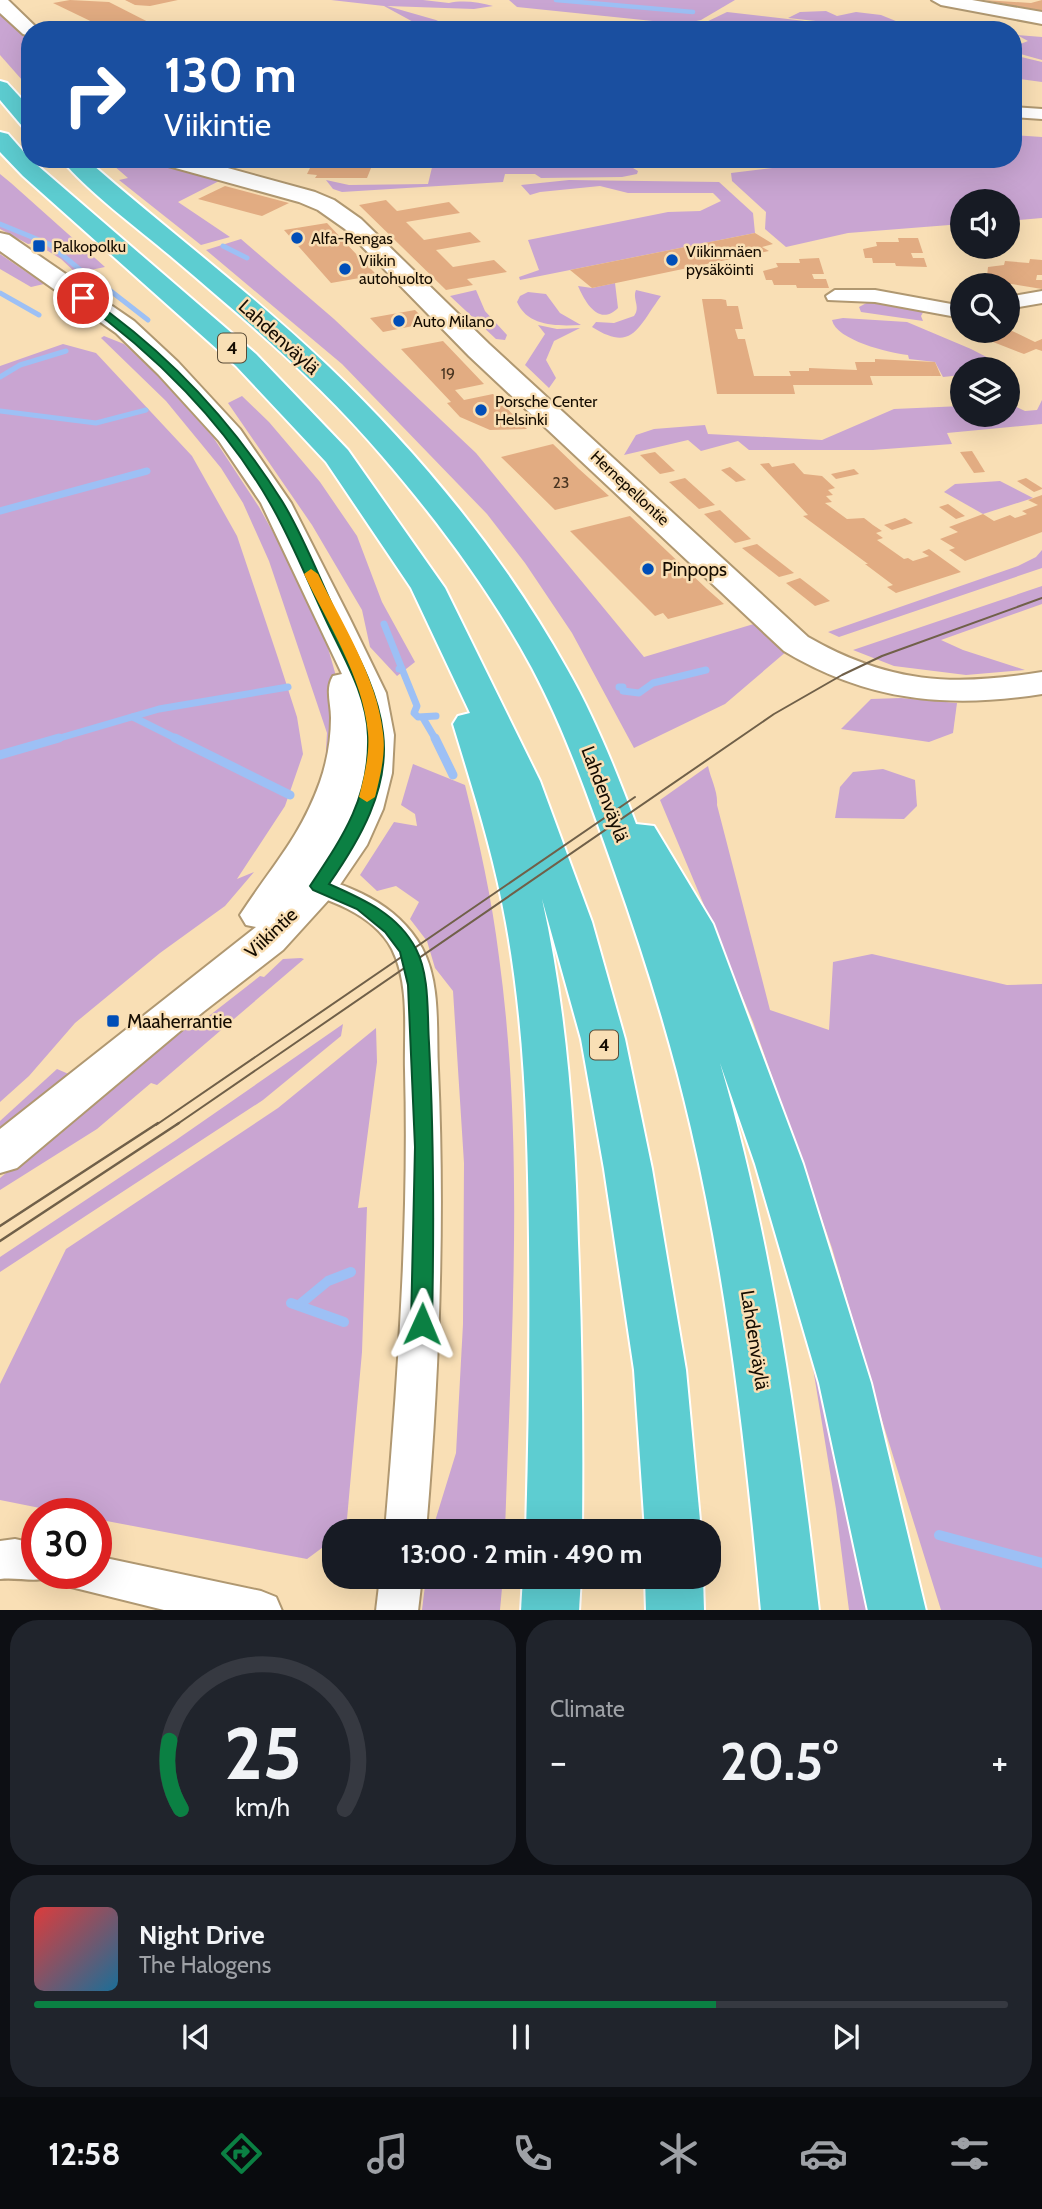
<!DOCTYPE html>
<meta charset="utf-8">
<style>
body{margin:0;font-family:Cabin,sans-serif;background:#20242c;color:#f1f3f6;height:100vh;display:flex;flex-direction:column;font-size:26px;white-space:nowrap}
*{box-sizing:border-box;margin:0}
p{font-size:23px;color:#9ea1a6}
.icon{flex:none;width:38px;height:38px;fill:none;stroke:currentColor;stroke-width:2;stroke-linecap:round;stroke-linejoin:round}
.map{position:relative;height:1610px;overflow:hidden}
.drawer{display:flex;flex-direction:column;gap:10px;padding:10px;background:#0d0f14;flex:1}
.drawer>*{flex:none}
.guide{position:absolute;left:21px;top:21px;width:1001px;height:147px;border-radius:28px;box-shadow:0 7px 28px #0002;background:#1a4fa0;color:#fff;overflow:hidden}
.buttons{position:absolute;left:950px;top:189px;display:grid;gap:14px}
.buttons a{display:grid;place-items:center;width:70px;height:70px;border-radius:50%;background:#171b24;box-shadow:0 7px 28px #0002;font-size:35px}
.speed{position:absolute;left:21px;top:1498px;display:flex;gap:14px;font-size:35px;font-weight:700;text-align:center}
.speed>*{display:grid;place-content:center;width:91px;height:91px;border-radius:50%;background:#171b24;box-shadow:0 7px 28px #0002;line-height:1}
.speed .limit{border:10px solid #d22;background:#fff;color:#111}
.pin{position:absolute;display:grid;place-items:center;width:60px;height:60px;color:#fff;margin:-30px;border:4px solid #fff;border-radius:50%;box-shadow:0 2px 7px #0007}
.me{position:absolute;width:77px;margin:-38px;rotate:1deg;stroke-linejoin:round;filter:drop-shadow(0 0 5px #0008)}
.turn{display:flex;align-items:center;gap:24px;height:147px;padding:0 28px;font-size:32px}
.turn .icon{width:91px;height:91px;stroke-width:2.5}
.turn b{display:block;font-size:49px;line-height:60px}
.big{font-size:52px;font-weight:700;line-height:1.1}
.drawer .tile{flex:1;display:flex;flex-direction:column;justify-content:center;gap:10px;min-width:0;padding:0 24px;border-radius:28px;background:#20242c}
.drawer .dial{align-items:center;gap:0}
.dial svg{height:182px;overflow:visible;fill:none;stroke:#363941;stroke-width:7;stroke-linecap:round;text-anchor:middle}
.dial text{fill:#f1f3f6;stroke:none}
.song{display:flex;align-items:center;gap:21px}
.cover{width:84px;height:84px;border-radius:10px;background:linear-gradient(135deg,hsl(0 70% 55%),hsl(200 70% 35%))}
.played{height:7px;border-radius:4px;background:linear-gradient(90deg,#0b8043 70%,#363941 70%)}
.keys{display:flex;justify-content:space-around;direction:ltr}
.heat{display:flex;justify-content:space-between;align-items:center;font-size:38px;direction:ltr}
.drawer .tiles{flex:1;display:grid;gap:10px;grid-template-columns:1fr 1fr}
.tile:last-child{grid-column:span 2}
.trip{position:absolute;left:322px;top:1519px;width:399px;height:70px;border-radius:28px;background:#171b24;box-shadow:0 7px 28px #0002;font-weight:700;line-height:70px;text-align:center}
.dock{display:flex;height:112px;justify-content:space-around;align-items:center;background:#090b0e;color:#9ea1a6}
.dock .icon{width:49px;height:49px}
.dock .active{color:#0b8043}
.dock b{font-size:32px;color:#f1f3f6}
.map>svg:first-child{display:block}
.green{fill:#c9a5d2}
.lines{fill:none;stroke-linecap:round;stroke-linejoin:round}
.stream-far4{stroke:#9dc0f5;stroke-width:4.5}
.stream-far3{stroke:#9dc0f5;stroke-width:5}
.stream-far2{stroke:#9dc0f5;stroke-width:7}
.stream-far1{stroke:#9dc0f5;stroke-width:9}
.stream{stroke:#9dc0f5;stroke-width:10}
.building{fill:#e2ac82}
.street-casing{stroke:#b09871;stroke-width:4}
.secondary-casing{stroke:#b09871;stroke-width:4}
.highway-casing{stroke:#fff;stroke-width:4}
.street{fill:#fff;fill-rule:evenodd}
.secondary{fill:#fff;fill-rule:evenodd}
.highway{fill:#5dcdd1;fill-rule:evenodd}
.tram-far1{stroke:#706049;stroke-width:2}
.tram{stroke:#706049;stroke-width:2.5}
.route{fill:#0b8043;stroke:#07532c;stroke-width:2}
.slow{fill:#f59e0b}
.poi-dot{fill:#004eb8;stroke:#f9dfb5;stroke-width:2.5}
.labels{text-anchor:middle;dominant-baseline:central;stroke-width:5;stroke-linejoin:round;paint-order:stroke}
.far-poi-label{font-size:16px;fill:#150c01;stroke:#f9dfb5;text-anchor:start}
.number-label{font-size:16px;fill:#483421}
.far-street-label{font-size:16px;fill:#150c01;stroke:#f9dfb5}
.shield{fill:#f9dfb5;stroke:#594b37;stroke-width:2}
.shield-label{font-size:18px;font-weight:bold;fill:#150c01}
.street-label{font-size:19px;fill:#150c01;stroke:#f9dfb5}
.poi-label{font-size:19px;fill:#150c01;stroke:#f9dfb5;text-anchor:start}
</style>
<div class="map">
<svg width="1042" height="1611" viewBox="0 0 1042 1611">
<rect width="100%" height="100%" fill="#f9dfb5"/>
<!-- green -->
<g class="green">
<path d="M331,0H423L449,3C462,0 479,2 493,6L474,9L387,6L436,20L456,30H428L384,6Z"/>
<path d="M509,0H735L701,20L682,24L517,7Z"/>
<path d="M0,9L30,37V89L0,55Z"/>
<path d="M826,11L837,16L856,12L881,15L913,28L936,30H899L788,18L800,12Z"/>
<path d="M727,12L882,30H675L702,24Z"/>
<path d="M1017,35L1042,37V60L1013,52V47L1028,41Z"/>
<path d="M1013,55L1042,62V82L1013,78Z"/>
<path d="M1013,135L1042,137V218L1008,221V201H962V224L848,233L786,247L765,229L766,212L732,181L731,173L847,159L884,160L906,164L955,159H1013Z"/>
<path d="M106,159H156L223,179L178,202L230,237L201,245L119,180L128,178Z"/>
<path d="M434,159H587L633,168L638,171L637,174L622,177L541,178L535,174H505L503,182L342,192L333,189L326,180L349,185L428,184Z"/>
<path d="M0,174L11,183L105,267L76,273L61,259L35,243L28,244L0,229Z"/>
<path d="M569,180L719,182L753,213L755,233L520,280L519,277L539,270L528,240L668,212L700,211L721,201L713,193H628L600,186L540,192L530,195L521,185Z"/>
<path d="M241,239L334,319L476,453L644,657L757,623L787,651L725,704L634,748L572,633L525,563L487,514L342,364L206,250Z"/>
<path d="M0,254L44,284L31,287L0,269Z"/>
<path d="M615,283L618,308C599,327 585,302 578,286L592,288Z"/>
<path d="M476,290L485,311L507,335L505,340L496,339L450,296Z"/>
<path d="M636,290L661,296C638,327 633,353 592,327L596,322L614,323L634,316C641,307 632,299 636,290Z"/>
<path d="M528,292L546,294L560,313L581,325C557,326 528,327 517,302L520,296Z"/>
<path d="M872,300L925,309L921,316L923,321L861,312L859,307Z"/>
<path d="M843,318L907,322L971,349L1004,366L988,369H962V375L943,377L935,362L909,359L908,355C889,353 836,340 832,320Z"/>
<path d="M538,325L557,329L580,328L554,341L546,360L556,378L549,388L525,365L545,334Z"/>
<path d="M104,336L124,344L155,373L213,437L259,507L300,581L326,641L336,676L341,735L300,837L325,768L327,733L269,561L243,503L221,468L166,401L101,338Z"/>
<path d="M63,344L96,353L192,456L237,536L278,658L297,717L303,754L285,806L237,879L254,872L225,906L160,953L75,1023L29,1076L0,1102V366Z"/>
<path d="M242,396L269,422L320,482L357,536L382,602L415,662L397,676L370,647L362,610L312,525L228,403Z"/>
<path d="M1042,400V424L947,433L952,444L873,450H749L738,441L701,451L688,440L624,455L636,435L654,429L705,425L708,434L822,440L894,409L962,406V415H1008V403L1025,411L1037,410Z"/>
<path d="M1000,481L1033,498L983,514L944,492L955,484Z"/>
<path d="M1042,550V568L839,637L828,632L1018,566L1036,557Z"/>
<path d="M1042,586V604L941,640L963,650L1025,670L966,675L894,666L853,650Z"/>
<path d="M901,698L957,703L953,733L929,742L841,729L871,699Z"/>
<path d="M413,764L465,785C479,841 492,899 499,957C525,1147 511,1341 505,1531H432L456,1453L463,1324L464,1163L453,991L435,968L427,941L410,919L419,902L396,886L377,891L360,875L394,822L417,826L415,814L401,805Z"/>
<path d="M708,766C711,780 718,791 717,805L770,1010L829,1030L833,962L872,954L1007,985L1042,984V1610H941L881,1417L832,1248L753,1022L660,800Z"/>
<path d="M883,769L915,780L917,806L904,819L835,818L840,787L853,772Z"/>
<path d="M301,958L304,959L157,1085L151,1083L97,1129L0,1190V1178L185,1026L191,1030L260,976L264,977L283,959Z"/>
<path d="M343,1024L341,1036L263,1100L0,1272V1257L176,1140Z"/>
<path d="M376,1028L377,1062L358,1208L367,1207L362,1352L346,1530L334,1531V1539L307,1559L96,1519V1514H70L0,1500V1384L66,1249L278,1108Z"/>
<path d="M57,1069L71,1075L0,1134V1121Z"/>
<path d="M798,1276L877,1610H849L836,1509Z"/>
<path d="M426,1577H503L500,1610H422Z"/>
</g>
<g class="lines">
<!-- stream-far4 -->
<path class="stream-far4" d="M556,0L693,12"/>
<!-- stream-far3 -->
<g class="stream-far3">
<path d="M0,224L49,244L84,273"/>
<path d="M223,246L247,258"/>
<path d="M94,278L148,320"/>
<path d="M0,293L39,315"/>
<path d="M0,377L20,365L66,351"/>
<path d="M0,411L96,423L146,410"/>
</g>
<!-- stream-far2 -->
<g class="stream-far2">
<path d="M0,511L147,471"/>
<path d="M384,624L402,669"/>
<path d="M399,669H402L417,706L414,713L418,717L436,716"/>
<path d="M619,687H623V691L639,693L653,683L706,670"/>
<path d="M133,717L179,740"/>
<path d="M423,718L436,740"/>
<path d="M53,740L159,709L288,687"/>
</g>
<!-- stream-far1 -->
<g class="stream-far1">
<path d="M175,738L290,795"/>
<path d="M435,738L453,775"/>
<path d="M0,755L59,738"/>
</g>
<!-- stream -->
<g class="stream">
<path d="M291,1303L344,1322"/>
<path d="M299,1305L328,1281L351,1272"/>
<path d="M939,1535L1042,1563"/>
</g>
</g>
<!-- building -->
<g class="building">
<path d="M70,0L109,2L164,30H109L53,3Z"/>
<path d="M125,0H178L150,6L135,5Z"/>
<path d="M984,0L1031,3L1042,0V11Z"/>
<path d="M373,163L367,178H315L317,175L307,174L311,166Z"/>
<path d="M225,186L289,203L262,216L198,199Z"/>
<path d="M386,200L397,211L449,202L460,213L406,222L424,240L470,232L481,242L436,250L453,267L494,260L507,272L467,279L473,285L446,290L359,205Z"/>
<path d="M327,223L358,256L377,275L331,283L284,230Z"/>
<path d="M755,233L773,244L762,247L769,251L592,288L570,270Z"/>
<path d="M898,238H918L923,253H911L913,258H924L927,267L896,266L895,263H873L872,258H865L863,249L877,246L876,242H899Z"/>
<path d="M819,258L824,274H812L814,279H826L829,288H797L796,285H774L772,280H766L763,271L778,267L776,263H800L799,259Z"/>
<path d="M1030,259L1042,260V275H1037L1036,280H1042V289L993,281L994,276H987L988,267L1004,265L1005,261L1029,263Z"/>
<path d="M702,299H721L726,300L727,306H738L743,329H735L738,339H745L754,376H791L789,371H809V368L857,370L855,362H875V359L935,362L941,376H870L873,385H793L795,394H717Z"/>
<path d="M415,310L428,323L383,332L370,318Z"/>
<path d="M1008,329L1035,342L1042,339V351L1036,349L1024,354L965,331Z"/>
<path d="M443,341L484,384L455,390L464,400L493,394L527,429L490,430L460,417L447,403L451,402L401,349Z"/>
<path d="M553,444L579,469L609,496L555,510L501,457Z"/>
<path d="M972,451L977,459L985,472L974,473L960,452Z"/>
<path d="M655,452L675,471L660,474L640,455Z"/>
<path d="M769,463L772,467L794,463L804,474L822,476L835,488L828,490L833,495L826,496L832,502L825,503L847,519L864,518L873,525L882,531L876,533L883,538L877,540L904,559L908,558L913,561L929,556L922,552L929,549L961,572L896,593L887,587L893,585L865,564H868L803,516L808,515L760,464Z"/>
<path d="M730,467L746,480L736,482L721,470Z"/>
<path d="M854,469L859,474L836,479L831,474Z"/>
<path d="M685,478L715,505L699,509L669,482Z"/>
<path d="M1026,478L1042,488V489L1034,492L1017,481Z"/>
<path d="M1042,495V532L965,561L949,550L955,548L940,539L958,532L949,527L983,514L994,521L1010,515L1015,518L1027,514L1022,511L1038,505L1028,500Z"/>
<path d="M948,504L965,516L956,519L939,507Z"/>
<path d="M720,510L751,539L735,543L704,514Z"/>
<path d="M630,516L707,589L724,604L668,619L663,613L655,616L570,531Z"/>
<path d="M905,518L913,523L892,530L884,525Z"/>
<path d="M757,544L794,573L779,577L742,548Z"/>
<path d="M800,578L830,601L815,606L786,583Z"/>
</g>
<g class="lines">
<!-- street casing -->
<g class="street-casing">
<g id="street">
<path d="M1013,107L1042,109V119L1013,117Z"/>
<path d="M835,290H875L962,306V318L875,302L828,300L826,296Z"/>
<path d="M1042,291V303L1008,309V297Z"/>
<path d="M300,872C349,885 396,902 422,948C441,983 436,1030 438,1069C445,1223 439,1378 426,1531H385C398,1377 409,1224 405,1070C404,1031 410,985 392,949C373,913 326,898 290,888L285,881L290,874Z"/>
<path d="M15,1539L37,1544V1573H53L52,1577C34,1583 19,1577 0,1579V1541Z"/>
<path d="M96,1556L261,1591L276,1597L282,1611H168L71,1587L65,1573H96Z"/>
<path d="M380,1577H422L418,1611H376Z"/>
</g>
</g>
<!-- secondary casing -->
<g class="secondary-casing">
<g id="secondary">
<path d="M0,0H8L39,30H30V36L23,34L0,13Z"/>
<path d="M932,0H972L1042,12V24L941,5Z"/>
<path d="M158,159H195L315,192L334,200L361,219L489,344L808,637C888,683 952,687 1042,672V694C948,709 867,701 784,651L469,356L345,229L318,210L299,202L161,164Z"/>
<path d="M0,233L9,235L134,321L178,362L240,429L291,503L349,617L386,693L394,735L392,773L383,809L367,845L333,895L283,950L203,1012L17,1168L0,1173V1129L256,927L246,925L240,915C271,867 300,838 320,782C327,762 331,739 331,718C331,703 325,689 333,676L342,674L261,503L219,441L158,374L116,333L0,251Z"/>
</g>
</g>
<!-- highway casing -->
<g class="highway-casing">
<g id="highway">
<path d="M0,81L7,83L30,108V127L22,126L0,100Z"/>
<path d="M0,132L8,134L30,159L256,354L348,450L445,588L540,781L592,922L625,1039L652,1169L686,1370L701,1531H645L634,1370L604,1169L581,1039L542,899C567,1012 575,1128 578,1243C582,1339 583,1435 582,1531H526C529,1434 530,1337 529,1240C528,1134 525,1028 506,923C494,855 473,790 453,724L458,716L470,713L411,588L326,462L236,366L23,176L0,152Z"/>
<path d="M61,159H86C166,229 251,293 328,366C420,454 505,557 567,669C595,718 616,771 636,824L654,826L713,924L803,1164L871,1383L926,1611H868L819,1383L755,1164L720,1063C772,1241 798,1427 819,1611H761C746,1449 728,1286 691,1128C671,1041 644,955 614,870C590,802 566,732 532,668C491,592 438,521 382,456C320,383 247,321 174,259C139,229 90,194 61,159Z"/>
<path d="M523,1577H581L579,1611H521Z"/>
<path d="M645,1577H703L704,1611H646Z"/>
</g>
</g>
<!-- street -->
<use href="#street" class="street"/>
<!-- secondary -->
<use href="#secondary" class="secondary"/>
<!-- highway -->
<use href="#highway" class="highway"/>
<!-- tram-far1 -->
<g class="tram-far1">
<path d="M156,1125L635,797"/>
<path d="M176,1125L774,714L842,675L882,656L1042,598"/>
</g>
<!-- tram -->
<g class="tram">
<path d="M0,1226L158,1123"/>
<path d="M0,1241L179,1123"/>
</g>
</g>
<!-- route -->
<path class="route" d="M79,296H86C165,350 231,420 282,501C303,535 318,575 335,611C355,650 378,689 383,733C390,789 359,841 329,884C363,899 398,914 416,949C430,976 427,1014 429,1043C434,1138 434,1229 432,1324L429,1331L422,1333L414,1331L411,1324L415,1147L408,985L400,952L385,932L357,909L313,890L310,886C342,838 370,798 368,736C367,694 342,655 325,618C307,580 291,539 270,503C224,423 154,353 79,300Z"/>
<!-- slow -->
<path class="slow" d="M311,569L318,574C342,624 377,677 383,733C386,754 380,777 375,797L367,802L359,797C364,777 370,754 368,733C363,677 328,624 304,574Z"/>
<!-- markers -->
<g class="poi-dot">
<circle cx="297" cy="238" r="7"/>
<rect x="32" y="239" width="14" height="14" rx="3.5"/>
<circle cx="672" cy="260" r="7"/>
<circle cx="345" cy="269" r="7"/>
<circle cx="399" cy="321" r="7"/>
<circle cx="481" cy="410" r="7"/>
<circle cx="648" cy="569" r="7"/>
<rect x="106" y="1014" width="14" height="14" rx="3.5"/>
</g>
<g class="labels">
<!-- far-poi labels -->
<g class="far-poi-label">
<text x="311" y="238">Alfa-Rengas</text>
<text x="53" y="246">Palkopolku</text>
<text x="686" y="251">Viikinmäen<tspan x="686" dy="18">pysäköinti</tspan></text>
<text x="359" y="260">Viikin<tspan x="359" dy="18">autohuolto</tspan></text>
<text x="413" y="321">Auto Milano</text>
<text x="495" y="401">Porsche Center<tspan x="495" dy="18">Helsinki</tspan></text>
</g>
<!-- number labels -->
<g class="number-label">
<text x="448" y="373">19</text>
<text x="561" y="482">23</text>
</g>
<!-- far-street labels -->
<g class="far-street-label">
<text transform="translate(630 488) rotate(43)">Hernepellontie</text>
</g>
<!-- shield labels -->
<g class="shield">
<rect x="218" y="333.5" width="28" height="29" rx="5"/>
<rect x="590" y="1030.5" width="28" height="29" rx="5"/>
</g>
<g class="shield-label">
<text x="232" y="348">4</text>
<text x="604" y="1045">4</text>
</g>
<!-- street labels -->
<g class="street-label">
<text transform="translate(279 337) rotate(42)">Lahdenväylä</text>
<text transform="translate(605 794) rotate(69)">Lahdenväylä</text>
<text transform="translate(271 933) rotate(-43)">Viikintie</text>
<text transform="translate(755 1340) rotate(81)">Lahdenväylä</text>
</g>
<!-- poi labels -->
<g class="poi-label">
<text x="662" y="569">Pinpops</text>
<text x="127" y="1021">Maaherrantie</text>
</g>
</g>
</svg>
<div class="buttons">
<a><svg class="icon" aria-label="sound" viewBox="0 0 24 24"><path d="M4 9h4l5-4v14l-5-4H4zM17 9q2 3 0 6"/></svg></a>
<a><svg class="icon" aria-label="search" viewBox="0 0 24 24"><circle cx="10" cy="10" r="6"/><path d="M15 15l6 6"/></svg></a>
<a><svg class="icon" aria-label="layers" viewBox="0 0 24 24"><path d="M12 4l9 5-9 5-9-5zM3 14l9 5 9-5"/></svg></a>
</div>
<div class="speed"><div class="limit">30</div></div>
<div class="pin" style="left:83px;top:298px;background:#d93025"><svg class="icon" aria-label="arrive" viewBox="0 0 24 24"><path d="M6 21V4h12l-3 4 3 4H6"/></svg></div>
<svg class="me" style="left:422px;top:1324px" viewBox="-20 -20 40 40"><path d="M0-17L14 15 0 8-14 15z" fill="#0b8043" stroke="#fff" stroke-width="4"/></svg>
<div class="trip">13:00 · 2 min · 490 m</div>
<div class="guide">
<div class="turn"><svg class="icon" aria-label="right" viewBox="0 0 24 24"><path d="M7 20v-9h11M14 6l5 5-5 5"/></svg><div><b>130 m</b>Viikintie</div></div>
</div>
</div>
<section class="drawer">
<div class="tiles">
<div class="tile dial"><svg viewBox="0 0 100 80">
<path d="M14 69A42 42 0 1 1 86 69"/>
<path d="M14 69A42 42 0 0 1 9 39" stroke="#0b8043"/>
<text x="50" y="56" font-size="32" font-weight="700">25</text>
<text x="50" y="72" font-size="11">km/h</text>
</svg></div>
<div class="tile"><p>Climate</p>
<div class="heat"><a>−</a><b class="big">20.5°</b><a>+</a></div>
</div>
<div class="tile">
<div class="song"><i class="cover"></i><div><b>Night Drive</b><p>The Halogens</p></div></div>
<div class="played"></div>
<div class="keys"><svg class="icon" aria-label="previous" viewBox="0 0 24 24"><path d="M18 5L8 12l10 7zM5 5v14"/></svg><svg class="icon" aria-label="pause" viewBox="0 0 24 24"><path d="M8 5v14M16 5v14"/></svg><svg class="icon" aria-label="next" viewBox="0 0 24 24"><path d="M6 5l10 7-10 7zM19 5v14"/></svg></div>
</div>
</div>
</section>
<nav class="dock">
<b>12:58</b>
<svg class="icon active" aria-label="directions" viewBox="0 0 24 24"><path d="M12 3l9 9-9 9-9-9zM9 14v-3h6M13 9l2 2-2 2"/></svg>
<svg class="icon" aria-label="music" viewBox="0 0 24 24"><path d="M9 18V5l10-2v13"/><circle cx="6" cy="18" r="3"/><circle cx="16" cy="16" r="3"/></svg>
<svg class="icon" aria-label="phone" viewBox="0 0 24 24"><path d="M5 4h4l2 5-3 2q2 4 5 5l2-3 5 2v4C11 20 4 13 5 4z"/></svg>
<svg class="icon" aria-label="climate" viewBox="0 0 24 24"><path d="M12 3v18M4 7l16 10M4 17L20 7"/></svg>
<svg class="icon" aria-label="car" viewBox="0 0 24 24"><path d="M5 17H2v-5l4-1 3-4h7l3 4 3 1v5h-3M9 17h6M6 11h13"/><circle cx="7" cy="17" r="2"/><circle cx="17" cy="17" r="2"/></svg>
<svg class="icon" aria-label="filters" viewBox="0 0 24 24"><path d="M4 7h16M4 17h16"/><circle cx="9" cy="7" r="2"/><circle cx="15" cy="17" r="2"/></svg>
</nav>
